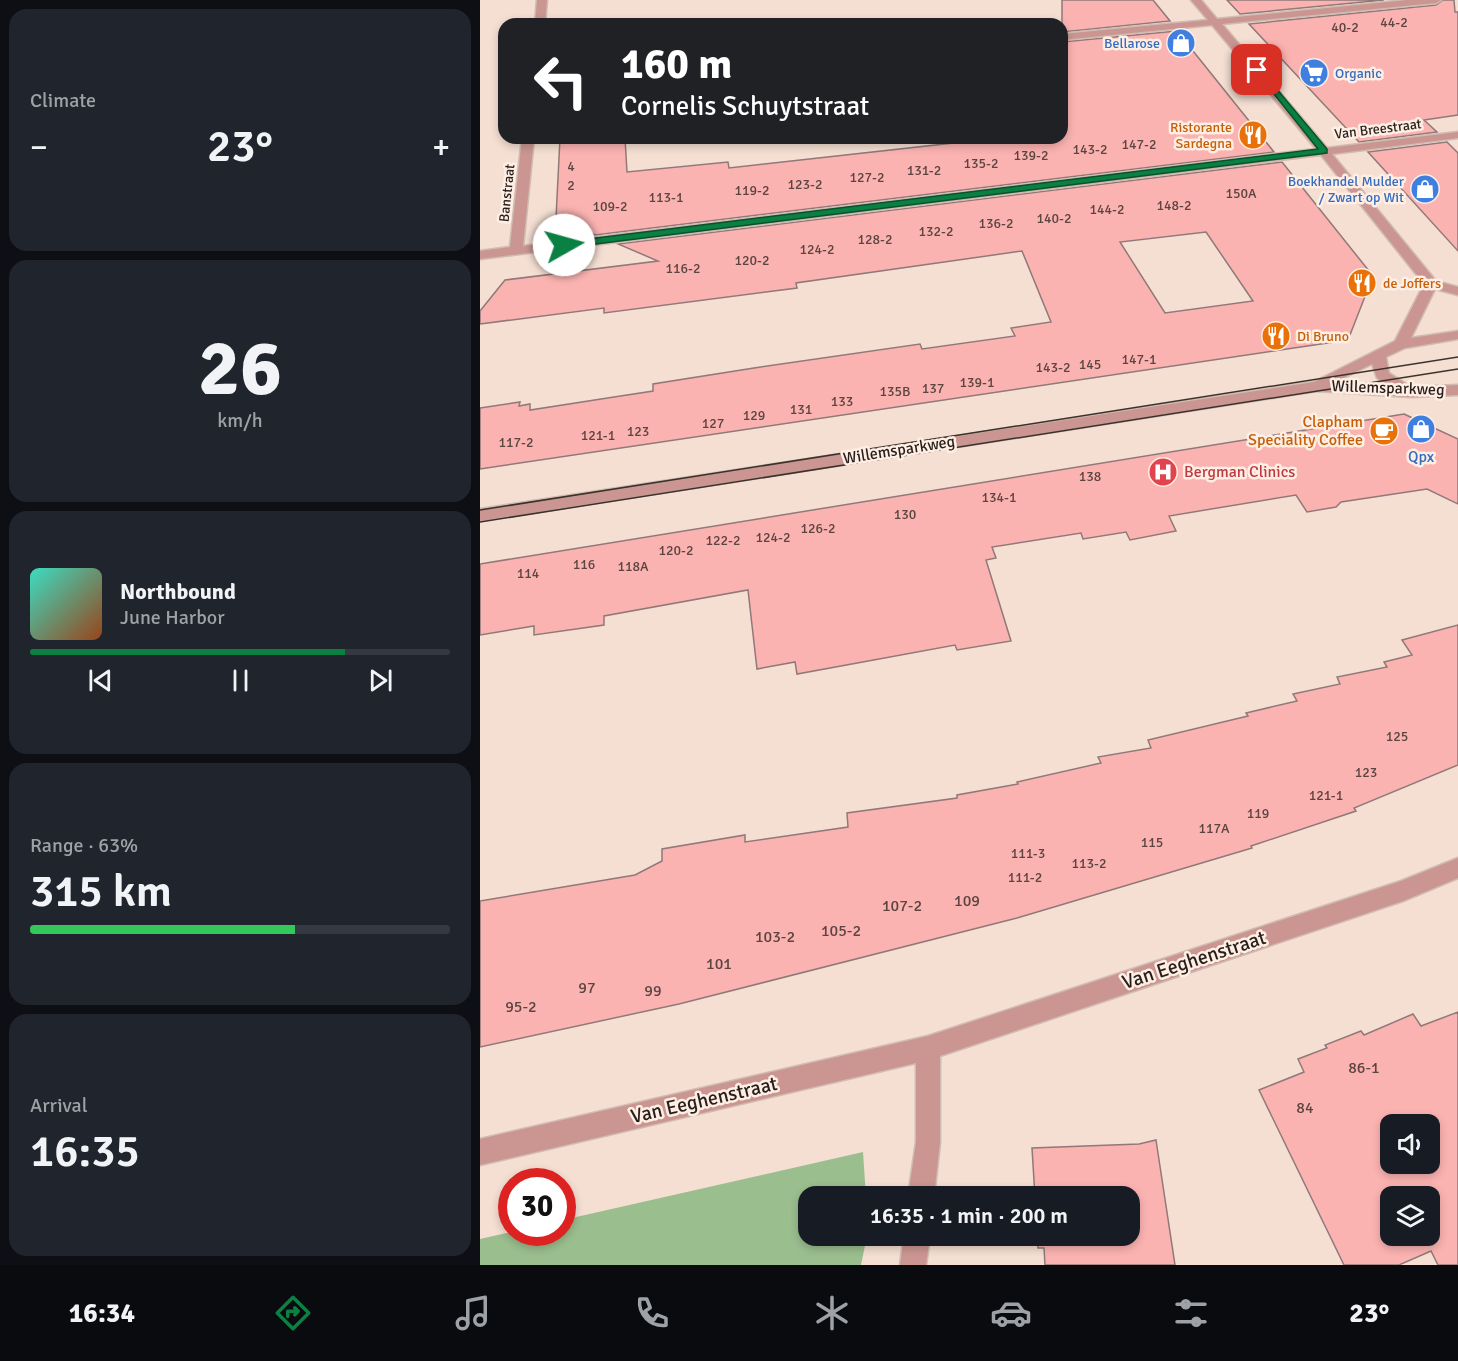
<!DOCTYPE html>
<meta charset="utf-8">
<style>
body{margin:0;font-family:Signika,sans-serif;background:#20242c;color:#f1f3f6;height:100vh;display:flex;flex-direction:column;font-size:22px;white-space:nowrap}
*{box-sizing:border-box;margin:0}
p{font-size:20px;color:#9ea1a6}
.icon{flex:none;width:33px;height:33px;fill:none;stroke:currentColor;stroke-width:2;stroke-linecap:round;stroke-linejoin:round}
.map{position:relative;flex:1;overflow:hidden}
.details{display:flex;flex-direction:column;gap:9px;padding:9px;background:#0d0f14;width:480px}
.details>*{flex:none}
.guide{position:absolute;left:18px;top:18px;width:570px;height:126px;border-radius:18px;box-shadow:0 3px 9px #0003;background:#202124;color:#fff;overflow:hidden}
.tools{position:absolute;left:900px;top:1114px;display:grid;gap:12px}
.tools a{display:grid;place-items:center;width:60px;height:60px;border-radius:12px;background:#171b24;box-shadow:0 3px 9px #0003;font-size:30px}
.speed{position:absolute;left:18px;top:1168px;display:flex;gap:12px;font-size:30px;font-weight:700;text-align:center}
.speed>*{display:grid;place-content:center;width:78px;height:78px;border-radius:50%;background:#171b24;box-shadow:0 3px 9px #0003;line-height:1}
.speed .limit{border:9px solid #d22;background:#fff;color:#111}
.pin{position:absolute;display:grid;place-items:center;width:51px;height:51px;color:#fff;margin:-26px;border-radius:12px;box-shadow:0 3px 9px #0006}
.me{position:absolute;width:66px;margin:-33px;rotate:83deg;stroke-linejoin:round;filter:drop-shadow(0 0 4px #0008)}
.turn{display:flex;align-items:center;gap:21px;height:126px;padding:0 24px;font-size:27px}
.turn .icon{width:78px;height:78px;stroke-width:2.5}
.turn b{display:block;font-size:42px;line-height:51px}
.big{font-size:45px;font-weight:600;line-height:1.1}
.details .widget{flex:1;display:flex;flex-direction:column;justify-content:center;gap:9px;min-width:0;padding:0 21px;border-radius:18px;background:#20242c}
.details .dial{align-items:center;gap:0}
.dial b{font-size:78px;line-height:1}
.song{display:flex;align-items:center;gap:18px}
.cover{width:72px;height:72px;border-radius:9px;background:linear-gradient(135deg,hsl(170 70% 55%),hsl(20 70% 35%))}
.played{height:6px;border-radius:3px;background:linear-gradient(90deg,#0b8043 75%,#363941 75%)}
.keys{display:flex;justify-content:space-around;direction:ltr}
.heat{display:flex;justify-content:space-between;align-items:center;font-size:33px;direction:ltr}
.charge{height:9px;border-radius:4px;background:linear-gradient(90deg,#34c759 63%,#363941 0)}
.trip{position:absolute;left:318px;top:1186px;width:342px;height:60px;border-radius:18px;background:#171b24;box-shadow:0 3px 9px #0003;font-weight:600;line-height:60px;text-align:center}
.menu{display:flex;height:96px;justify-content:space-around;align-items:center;background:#090b0e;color:#9ea1a6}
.menu .icon{width:42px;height:42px}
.menu .on{color:#0b8043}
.menu b{font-size:27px;color:#f1f3f6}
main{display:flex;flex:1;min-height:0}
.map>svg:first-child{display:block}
.green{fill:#9bbe8e}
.building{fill:#fbb3b1;stroke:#907978;stroke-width:1.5;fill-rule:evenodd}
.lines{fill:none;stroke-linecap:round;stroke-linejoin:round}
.minor-casing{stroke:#d0bcb2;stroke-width:3}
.minor{fill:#cb9691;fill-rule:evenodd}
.tram{stroke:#3c322d;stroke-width:1.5}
.route{fill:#0b8043;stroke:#07532c;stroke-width:1.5}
.labels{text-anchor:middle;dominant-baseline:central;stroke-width:5;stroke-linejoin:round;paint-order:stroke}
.number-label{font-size:14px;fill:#5c4440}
.far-shop-label{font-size:14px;fill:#366cbe;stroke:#ffeee4;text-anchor:end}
.far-food-label{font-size:14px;fill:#c56008;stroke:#ffeee4;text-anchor:start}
.far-street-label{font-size:14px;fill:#271f1b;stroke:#ffeee4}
.street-label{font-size:16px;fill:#271f1b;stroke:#ffeee4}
.food-label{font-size:16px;fill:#c56008;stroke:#ffeee4;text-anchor:end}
.shop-label{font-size:16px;fill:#366cbe;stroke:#ffeee4}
.health-label{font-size:16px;fill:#be3a42;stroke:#ffeee4;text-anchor:start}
.near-number-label{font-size:16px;fill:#5c4440}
.near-street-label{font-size:20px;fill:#271f1b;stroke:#ffeee4}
</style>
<main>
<section class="details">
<div class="widget"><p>Climate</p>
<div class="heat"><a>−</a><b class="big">23°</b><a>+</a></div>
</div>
<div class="widget dial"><b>26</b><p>km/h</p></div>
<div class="widget">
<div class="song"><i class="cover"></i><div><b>Northbound</b><p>June Harbor</p></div></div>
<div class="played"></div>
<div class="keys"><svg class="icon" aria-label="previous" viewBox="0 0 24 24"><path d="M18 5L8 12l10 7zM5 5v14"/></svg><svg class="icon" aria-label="pause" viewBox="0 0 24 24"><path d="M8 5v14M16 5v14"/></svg><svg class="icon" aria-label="next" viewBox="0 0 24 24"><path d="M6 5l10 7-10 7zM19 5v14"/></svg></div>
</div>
<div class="widget"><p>Range · 63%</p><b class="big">315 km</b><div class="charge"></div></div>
<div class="widget"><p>Arrival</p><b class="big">16:35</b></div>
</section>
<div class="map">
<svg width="978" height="1265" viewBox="0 0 978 1265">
<rect width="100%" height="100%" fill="#f5dfd3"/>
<!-- green -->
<path class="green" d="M383,1152L386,1197H328V1236H387L381,1265H0V1239L31,1232L82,1233L83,1220Z"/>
<!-- building -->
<g class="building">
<path d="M582,0H673L690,21L582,32Z"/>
<path d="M747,0H904L760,14Z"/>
<path d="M963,0H974L975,12H978V115L944,120L957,132L879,142L769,24L956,5Z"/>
<path d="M697,31L794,152L115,235L76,218L80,138H145L147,172L248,162L249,168L473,143L471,138H582V42Z"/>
<path d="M967,142L978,153V251L888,152Z"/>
<path d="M802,162L893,276L868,340L0,469V408L40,402L39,406L50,404V410L134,397L173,391V384L274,368L440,344L442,349L535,336L531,328L571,322L542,251L316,283L317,288L124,313V308L0,324V311L25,280L178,261L138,244ZM726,232L773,301L685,313L640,242Z"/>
<path d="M924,414L978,439V504L947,489L861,502L856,507L827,512L816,495L689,516L696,531L650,540L646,532L603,539L601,533L512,547L516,558L506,560L531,641L477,650L475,645L317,674L315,662L277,669L268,590L124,616V625L54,635V626L0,635V564Z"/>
<path d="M978,625V765L874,808L876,811L771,846L772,848L537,918L199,1004L0,1047V901L155,875L182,861V849L265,835V842L368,827L367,813L477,798V795L538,784L537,782L621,763L618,757L671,748L668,740L768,716L766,713L817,701L813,694L860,684L857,677L907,667L904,662L932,655L922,640Z"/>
<path d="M978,1012V1265H958L951,1251L919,1265H864L779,1090L824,1072L818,1059L847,1048L845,1045L881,1031L884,1035L933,1014L941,1026ZM910,1125H950V1164H910ZM910,1197H950V1236H910Z"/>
<path d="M676,1140L695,1265H565L564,1248H558L557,1236H650V1197H555L552,1148L659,1144Z"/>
</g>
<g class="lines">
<!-- minor casing -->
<g class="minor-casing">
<g id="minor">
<path d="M57,0H67L65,24H55Z"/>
<path d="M711,0H721L737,19L927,0H961L956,3L742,24L847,148L978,132V138L852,154L956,281L978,287V295L955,289L931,338L978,331V339L925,348L906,357L909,373L931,387L978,385V395L931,397L837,391L0,521V509L834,382L915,341L944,284L841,155L0,259V251L30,247L42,138H54L43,246L836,149L732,25L582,40V34L728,20ZM892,364L897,378L909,386L855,382Z"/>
<path d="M978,858V878L923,901L460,1056V1142L454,1197H428L436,1142V1063L0,1165V1139L448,1036L921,881Z"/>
<path d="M424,1236H450L446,1265H420Z"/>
</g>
</g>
<!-- minor -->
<use href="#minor" class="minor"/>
<!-- tram -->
<g class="tram">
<path d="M0,510L978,357"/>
<path d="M0,522L978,369"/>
</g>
</g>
<!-- route -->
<path class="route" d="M774,69H780L847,149V153L84,248L79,245L84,242L838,149Z"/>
<!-- icons -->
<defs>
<g id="shop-disc" transform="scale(1.5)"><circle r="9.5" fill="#3f7fe0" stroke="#ffeee4"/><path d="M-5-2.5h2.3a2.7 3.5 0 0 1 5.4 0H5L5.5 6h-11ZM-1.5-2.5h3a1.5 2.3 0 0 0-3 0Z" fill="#fff"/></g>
<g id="supermarket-disc" transform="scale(1.5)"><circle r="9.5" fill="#3f7fe0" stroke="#ffeee4"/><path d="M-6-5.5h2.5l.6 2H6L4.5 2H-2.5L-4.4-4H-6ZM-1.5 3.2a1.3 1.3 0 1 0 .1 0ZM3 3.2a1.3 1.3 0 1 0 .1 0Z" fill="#fff"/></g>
<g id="restaurant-disc" transform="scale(1.5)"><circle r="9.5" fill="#e8710a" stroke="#ffeee4"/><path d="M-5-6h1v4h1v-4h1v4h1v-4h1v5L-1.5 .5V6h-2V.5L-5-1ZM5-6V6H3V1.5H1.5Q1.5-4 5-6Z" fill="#fff"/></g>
<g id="cafe-disc" transform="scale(1.5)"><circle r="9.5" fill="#e8710a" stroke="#ffeee4"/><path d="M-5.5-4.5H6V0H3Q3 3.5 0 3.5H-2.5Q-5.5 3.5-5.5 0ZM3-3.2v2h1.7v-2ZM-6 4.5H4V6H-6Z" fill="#fff"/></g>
<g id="hospital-disc" transform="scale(1.5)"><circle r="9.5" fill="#e0444e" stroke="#ffeee4"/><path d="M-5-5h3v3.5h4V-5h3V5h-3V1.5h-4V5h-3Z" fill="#fff"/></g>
</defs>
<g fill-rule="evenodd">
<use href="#shop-disc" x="701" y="43"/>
<use href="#supermarket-disc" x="834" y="73"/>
<use href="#restaurant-disc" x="773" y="135"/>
<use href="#shop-disc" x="945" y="189"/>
<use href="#restaurant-disc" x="882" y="283"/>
<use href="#restaurant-disc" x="796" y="336"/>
<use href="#shop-disc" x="941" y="429"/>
<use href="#cafe-disc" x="904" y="431"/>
<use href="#hospital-disc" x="683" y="472"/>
</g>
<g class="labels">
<!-- number labels -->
<g class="number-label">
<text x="914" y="22">44-2</text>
<text x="865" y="27">40-2</text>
<text x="659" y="144">147-2</text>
<text x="610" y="149">143-2</text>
<text x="551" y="155">139-2</text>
<text x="501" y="163">135-2</text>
<text x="91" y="166">4</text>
<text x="444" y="170">131-2</text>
<text x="387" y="177">127-2</text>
<text x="325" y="184">123-2</text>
<text x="91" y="185">2</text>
<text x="272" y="190">119-2</text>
<text x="761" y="193">150A</text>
<text x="186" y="197">113-1</text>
<text x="694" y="205">148-2</text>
<text x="130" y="206">109-2</text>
<text x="627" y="209">144-2</text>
<text x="574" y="218">140-2</text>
<text x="516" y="223">136-2</text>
<text x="456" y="231">132-2</text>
<text x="395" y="239">128-2</text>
<text x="337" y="249">124-2</text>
<text x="272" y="260">120-2</text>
<text x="203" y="268">116-2</text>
<text x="659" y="359">147-1</text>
<text x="610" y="364">145</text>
<text x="573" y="367">143-2</text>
<text x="497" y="382">139-1</text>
<text x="453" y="388">137</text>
<text x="415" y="391">135B</text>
<text x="362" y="401">133</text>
<text x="321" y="409">131</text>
<text x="274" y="415">129</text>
<text x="233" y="423">127</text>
<text x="158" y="431">123</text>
<text x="118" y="435">121-1</text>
<text x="36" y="442">117-2</text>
<text x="610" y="476">138</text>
<text x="519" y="497">134-1</text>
<text x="425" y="514">130</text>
<text x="338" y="528">126-2</text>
<text x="293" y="537">124-2</text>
<text x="243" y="540">122-2</text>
<text x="196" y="550">120-2</text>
<text x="104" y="564">116</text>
<text x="153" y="566">118A</text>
<text x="48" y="573">114</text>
<text x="917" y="736">125</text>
<text x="886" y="772">123</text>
<text x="846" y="795">121-1</text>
<text x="778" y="813">119</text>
<text x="734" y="828">117A</text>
<text x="672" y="842">115</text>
<text x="548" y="853">111-3</text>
<text x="609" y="863">113-2</text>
<text x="545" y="877">111-2</text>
</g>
<!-- far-shop labels -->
<g class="far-shop-label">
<text x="680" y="43">Bellarose</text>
<text x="855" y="73" text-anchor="start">Organic</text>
<text x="924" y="181">Boekhandel Mulder<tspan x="924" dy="16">/ Zwart op Wit</tspan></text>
</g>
<!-- far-food labels -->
<g class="far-food-label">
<text x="752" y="127" text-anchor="end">Ristorante<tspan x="752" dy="16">Sardegna</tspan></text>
<text x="903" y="283">de Joffers</text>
<text x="817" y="336">Di Bruno</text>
</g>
<!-- far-street labels -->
<g class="far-street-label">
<text transform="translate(898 129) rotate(-7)">Van Breestraat</text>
<text transform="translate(27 193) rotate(-84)">Banstraat</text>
</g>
<!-- street labels -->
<g class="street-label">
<text transform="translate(908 388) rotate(2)">Willemsparkweg</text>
<text transform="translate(419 450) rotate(-9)">Willemsparkweg</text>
</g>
<!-- food labels -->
<g class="food-label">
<text x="883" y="422">Clapham<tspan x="883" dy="18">Speciality Coffee</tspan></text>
</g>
<!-- shop labels -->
<g class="shop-label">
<text x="941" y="457">Qpx</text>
</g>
<!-- health labels -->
<g class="health-label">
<text x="704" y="472">Bergman Clinics</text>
</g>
<!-- near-number labels -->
<g class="near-number-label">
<text x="487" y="901">109</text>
<text x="422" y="906">107-2</text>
<text x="361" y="931">105-2</text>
<text x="295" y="937">103-2</text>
<text x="239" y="964">101</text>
<text x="107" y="988">97</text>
<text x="173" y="991">99</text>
<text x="41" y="1007">95-2</text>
<text x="884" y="1068">86-1</text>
<text x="825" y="1108">84</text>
</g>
<!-- near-street labels -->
<g class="near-street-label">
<text transform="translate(714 960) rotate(-18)">Van Eeghenstraat</text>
<text transform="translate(224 1100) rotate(-13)">Van Eeghenstraat</text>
</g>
</g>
</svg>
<div class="tools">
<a><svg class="icon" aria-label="sound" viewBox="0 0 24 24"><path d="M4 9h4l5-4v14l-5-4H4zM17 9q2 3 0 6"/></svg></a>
<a><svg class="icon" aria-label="layers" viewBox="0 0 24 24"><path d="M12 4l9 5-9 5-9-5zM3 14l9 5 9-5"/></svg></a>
</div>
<div class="speed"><div class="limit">30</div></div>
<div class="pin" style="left:777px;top:70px;background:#d93025"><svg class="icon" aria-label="arrive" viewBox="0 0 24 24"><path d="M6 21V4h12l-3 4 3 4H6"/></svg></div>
<svg class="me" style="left:84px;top:245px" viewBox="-20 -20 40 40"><circle r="19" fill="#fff"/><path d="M0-13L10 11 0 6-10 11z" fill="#0b8043"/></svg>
<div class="trip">16:35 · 1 min · 200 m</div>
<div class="guide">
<div class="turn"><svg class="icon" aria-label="left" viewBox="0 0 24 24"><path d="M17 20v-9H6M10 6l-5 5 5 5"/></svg><div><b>160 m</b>Cornelis Schuytstraat</div></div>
</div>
</div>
</main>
<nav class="menu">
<b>16:34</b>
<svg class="icon on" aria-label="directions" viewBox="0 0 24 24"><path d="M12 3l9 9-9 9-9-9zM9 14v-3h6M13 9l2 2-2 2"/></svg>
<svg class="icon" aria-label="music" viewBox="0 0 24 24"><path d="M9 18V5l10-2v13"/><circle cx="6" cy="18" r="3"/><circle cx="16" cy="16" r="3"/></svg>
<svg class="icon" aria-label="phone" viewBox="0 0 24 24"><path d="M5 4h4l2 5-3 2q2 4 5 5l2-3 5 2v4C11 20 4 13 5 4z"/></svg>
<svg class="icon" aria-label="climate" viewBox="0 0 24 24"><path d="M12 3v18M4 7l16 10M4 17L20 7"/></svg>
<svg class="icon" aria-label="car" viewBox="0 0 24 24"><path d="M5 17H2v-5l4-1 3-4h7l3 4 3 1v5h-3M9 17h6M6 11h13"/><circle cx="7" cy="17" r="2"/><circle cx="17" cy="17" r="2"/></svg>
<svg class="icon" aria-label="filters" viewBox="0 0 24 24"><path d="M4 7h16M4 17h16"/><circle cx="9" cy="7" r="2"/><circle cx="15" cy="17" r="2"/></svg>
<b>23°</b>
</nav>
